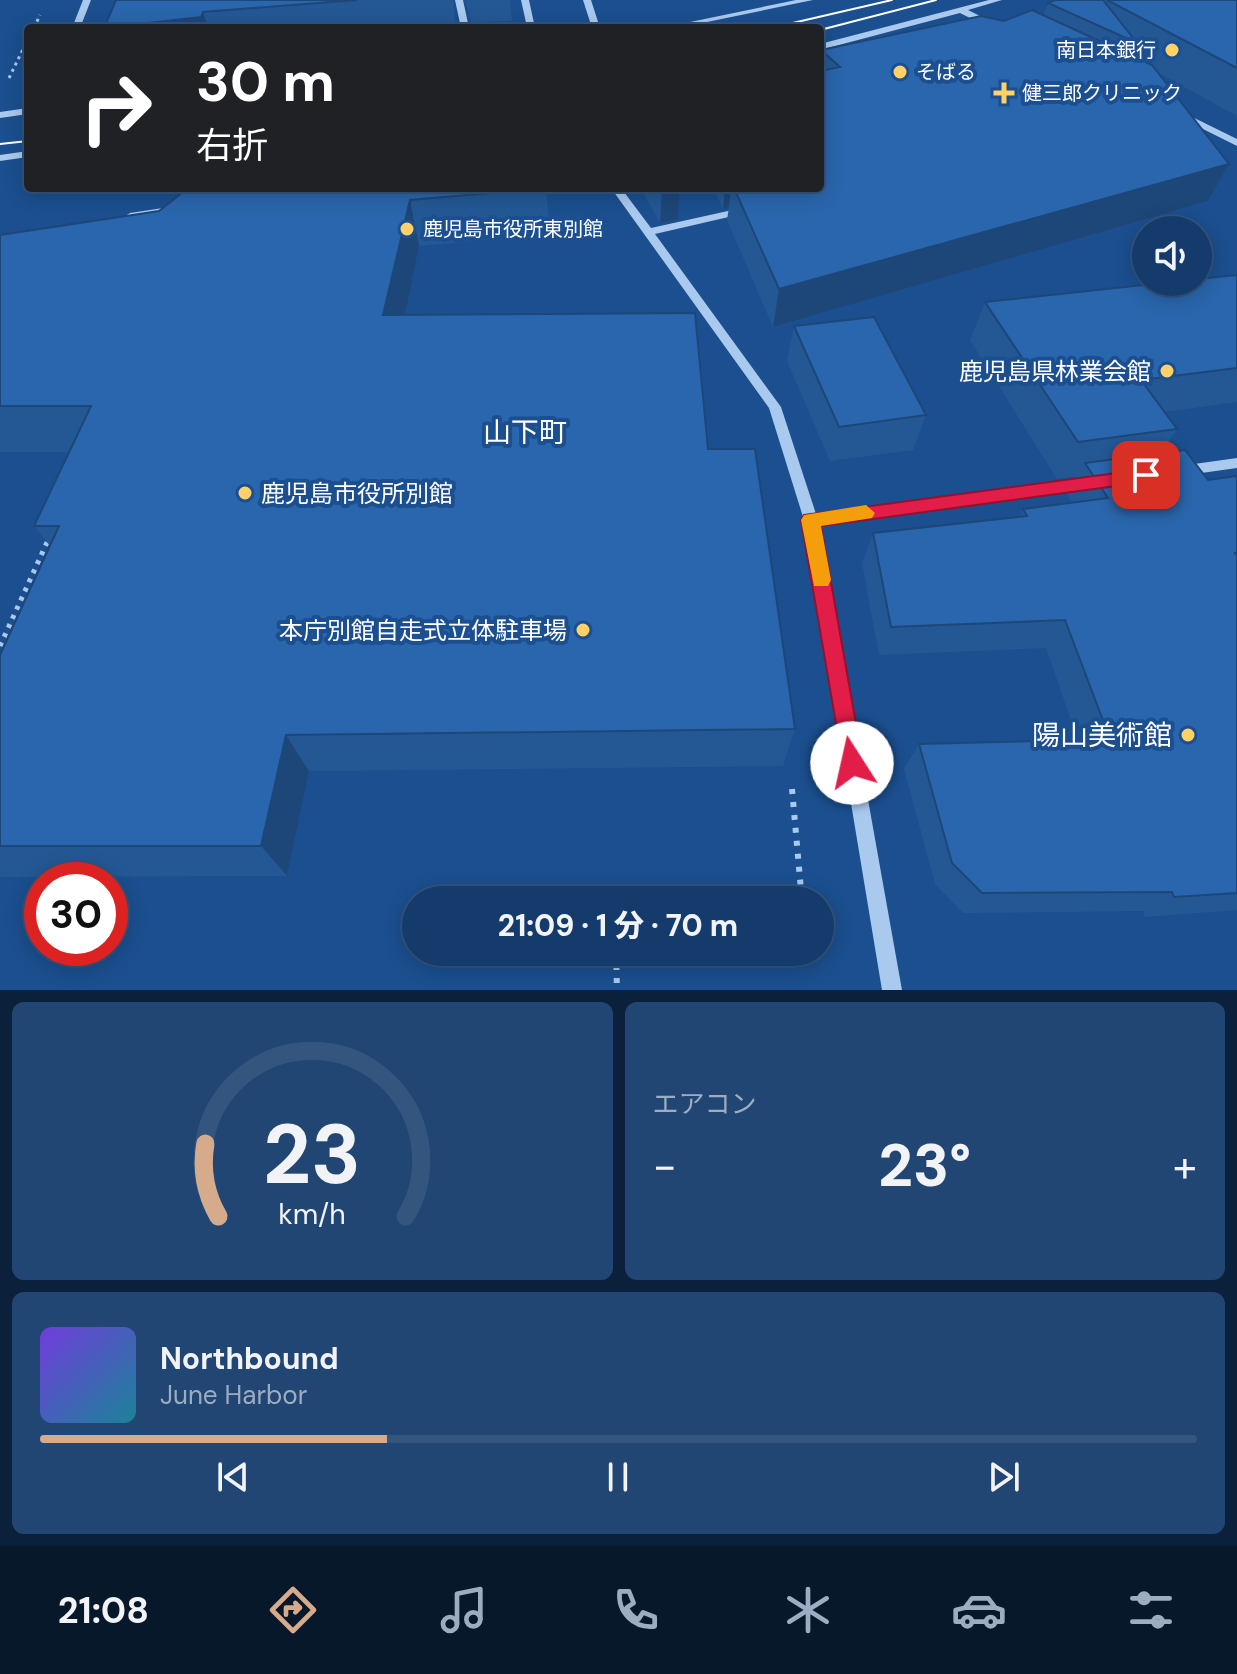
<!DOCTYPE html>
<html lang="ja">
<meta charset="utf-8">
<style>
body{margin:0;font-family:"DM Sans","Noto Sans JP",sans-serif;background:#214673;color:#f1f3f6;height:100vh;display:flex;flex-direction:column;font-size:30px;white-space:nowrap}
*{box-sizing:border-box;margin:0}
p{font-size:26px;color:#9dadc1}
.icon{flex:none;width:44px;height:44px;fill:none;stroke:currentColor;stroke-width:2;stroke-linecap:round;stroke-linejoin:round}
.map{position:relative;height:990px;overflow:hidden}
.drawer{display:flex;flex-direction:column;gap:12px;padding:12px;background:#0b203b;flex:1}
.drawer>*{flex:none}
.top-card{position:absolute;left:24px;top:24px;width:800px;height:168px;border-radius:8px;box-shadow:0 4px 20px #0003,0 0 0 2px #33557e;background:#202124;color:#fff;overflow:hidden}
.fabs{position:absolute;left:1132px;top:216px;display:grid;gap:16px}
.fabs a{display:grid;place-items:center;width:80px;height:80px;border-radius:50%;background:#143b6b;box-shadow:0 4px 20px #0003,0 0 0 2px #33557e;font-size:40px}
.speed{position:absolute;left:24px;top:862px;display:flex;gap:16px;font-size:40px;font-weight:700;text-align:center}
.speed>*{display:grid;place-content:center;width:104px;height:104px;border-radius:50%;background:#143b6b;box-shadow:0 4px 20px #0003,0 0 0 2px #33557e;line-height:1}
.speed .limit{border:12px solid #d22;background:#fff;color:#111}
.pin{position:absolute;display:grid;place-items:center;width:68px;height:68px;color:#fff;margin:-34px;border-radius:16px;box-shadow:0 4px 12px #0006}
.me{position:absolute;width:88px;margin:-44px;rotate:350deg;stroke-linejoin:round;filter:drop-shadow(0 0 6px #0008)}
.turn{display:flex;align-items:center;gap:28px;height:168px;padding:0 40px;font-size:36px}
.turn .icon{width:104px;height:104px;stroke-width:2.5}
.turn b{display:block;font-size:56px;line-height:68px}
.big{font-size:60px;font-weight:800;line-height:1.1}
.drawer .tile{flex:1;display:flex;flex-direction:column;justify-content:center;gap:12px;min-width:0;padding:0 28px;border-radius:12px;background:#214673}
.drawer .dial{align-items:center;gap:0}
.dial svg{height:208px;overflow:visible;fill:none;stroke:#33557e;stroke-width:7;stroke-linecap:round;text-anchor:middle}
.dial text{fill:#f1f3f6;stroke:none}
.song{display:flex;align-items:center;gap:24px}
.cover{width:96px;height:96px;border-radius:12px;background:linear-gradient(135deg,hsl(260 70% 55%),hsl(190 70% 35%))}
.played{height:8px;border-radius:4px;background:linear-gradient(90deg,#d6ab8b 30%,#33557e 30%)}
.keys{display:flex;justify-content:space-around;direction:ltr}
.heat{display:flex;justify-content:space-between;align-items:center;font-size:44px;direction:ltr}
.drawer .tiles{flex:1;display:grid;gap:12px;grid-template-columns:1fr 1fr}
.tile:last-child{grid-column:span 2}
.trip{position:absolute;left:402px;top:886px;width:432px;height:80px;border-radius:40px;background:#143b6b;box-shadow:0 4px 20px #0003,0 0 0 2px #33557e;font-weight:800;line-height:80px;text-align:center}
.menu{display:flex;height:128px;justify-content:space-around;align-items:center;background:#08182b;color:#9dadc1}
.menu .icon{width:56px;height:56px}
.menu .active{color:#d6ab8b}
.menu b{font-size:36px;color:#f1f3f6}
.map>svg:first-child{display:block}
.lines{fill:none;stroke-linecap:round;stroke-linejoin:round}
.path-far2{stroke:#a9c9ee;stroke-width:3;stroke-dasharray:3 4;stroke-linecap:butt}
.path-far1{stroke:#a9c9ee;stroke-width:5;stroke-dasharray:4 6;stroke-linecap:butt}
.path{stroke:#a9c9ee;stroke-width:6;stroke-dasharray:5 8;stroke-linecap:butt}
.minor{fill:#a9c9ee;fill-rule:evenodd}
.tram{stroke:#fff;stroke-width:2}
.wall{fill:#245895}
.shaded-wall{fill:#1d4779}
.building{fill:#2a66ad;stroke:#1d4779;stroke-width:2}
.route{fill:#e11d48;stroke:#92132f;stroke-width:2}
.slow{fill:#f59e0b}
.poi-dot{fill:#ffd166;stroke:#1b4f8f;stroke-width:3}
.labels{text-anchor:middle;dominant-baseline:central;stroke-width:8;stroke-linejoin:round;paint-order:stroke}
.far-poi-label{font-size:20px;fill:#fff;stroke:#1b4f8f;text-anchor:start}
.poi-label{font-size:24px;fill:#fff;stroke:#1b4f8f;text-anchor:end}
.quarter-label{font-size:28px;fill:#fff;stroke:#1b4f8f}
.near-poi-label{font-size:28px;fill:#fff;stroke:#1b4f8f;text-anchor:end}
</style>
<div class="map">
<svg width="1237" height="990" viewBox="0 0 1237 990">
<rect width="100%" height="100%" fill="#1b4f8f"/>
<g class="lines">
<!-- path-far2 -->
<g class="path-far2">
<path d="M34,28L40,15"/>
<path d="M9,78L28,39"/>
</g>
<!-- path-far1 -->
<path class="path-far1" d="M0,646L49,538"/>
<!-- path -->
<g class="path">
<path d="M792,789L801,890L795,900"/>
<path d="M616,952L617,990"/>
</g>
<!-- minor -->
<g class="minor">
<path d="M83,0H91L80,28H72Z"/>
<path d="M455,0H463L469,28H461Z"/>
<path d="M521,0H529L535,28L527,27Z"/>
<path d="M583,0H591L600,28H592Z"/>
<path d="M796,0H813L678,28H661Z"/>
<path d="M989,0H1002L968,10L994,23V27H988L960,13L820,50V44Z"/>
<path d="M28,108V114L0,118V112Z"/>
<path d="M1180,111L1237,139V146L1177,116L1175,114Z"/>
<path d="M28,151V157L0,161V155Z"/>
<path d="M611,188H621L651,228L746,207L751,210L746,213L655,234L781,407L816,514L1088,478L1095,483L1088,488L819,525L902,990H882L804,520L769,408Z"/>
<path d="M176,206L181,209L180,211L130,219L125,216L130,213Z"/>
<path d="M1237,458V468L1180,476L1173,471L1180,466Z"/>
</g>
<!-- tram -->
<g class="tram">
<path d="M771,28L892,0"/>
<path d="M820,30L936,0"/>
<path d="M0,144L28,141"/>
</g>
</g>
<!-- wall -->
<g class="wall">
<path d="M116,0H453L456,27L440,28H104Z"/>
<path d="M465,0H510L512,21L471,22Z"/>
<path d="M1055,0H1237V116L1157,72L1229,164L1208,201L773,327L727,220L729,207L723,209L714,188H820L821,50L1043,16L1048,3Z"/>
<path d="M546,188L550,234L419,246L404,315L708,449L795,729L783,766L309,771L287,876L0,877V655L50,546L34,526L69,452H0V235Z"/>
<path d="M641,188H680L678,219L660,223Z"/>
<path d="M1237,275V402L1165,412L1177,429L1162,453L1208,480L1237,476V910L1145,917L1143,911L963,913L935,884L904,769L919,744L1078,740L1046,648L879,655L862,563L873,533L1019,517L1023,509L1072,502L1067,494L1077,476L1057,479L970,340L985,302Z"/>
<path d="M794,326L926,415L913,450L830,461L787,361Z"/>
</g>
<!-- shaded-wall -->
<g class="shaded-wall">
<path d="M203,12L208,28H104Z"/>
<path d="M1229,164L1208,201L773,327L779,289Z"/>
<path d="M674,188H680L678,219L660,223L662,191Z"/>
<path d="M725,188H731L729,207L723,209Z"/>
<path d="M410,200L419,246L395,362L383,315Z"/>
<path d="M286,735L309,771L287,876L261,846Z"/>
</g>
<!-- building -->
<g class="building">
<path d="M116,0H357L203,12L201,17L104,28Z"/>
<path d="M1055,0H1103L1137,43L1048,3Z"/>
<path d="M1107,0H1237V68Z"/>
<path d="M1032,10L1152,65L1229,164L779,289L734,188H820V71L840,67L821,50L981,16L1004,21Z"/>
<path d="M188,188H546L410,200L383,315L695,313L708,449H755L795,729L286,735L261,846H0V655L59,526H34L91,406H0V235L159,211Z"/>
<path d="M1237,275V368L1141,380L1177,429L1078,442L985,302L1171,282H1198V279Z"/>
<path d="M874,317L926,415L839,427L794,326Z"/>
<path d="M1185,450L1208,480L1237,476V553H1235L1237,556V893L1174,897L1172,892L982,893L952,863L919,744L1110,739L1065,620L891,627L873,533L1027,516L1023,509L1108,498L1085,463Z"/>
</g>
<!-- route -->
<path class="route" d="M1146,469L1155,475L1146,482L821,526L863,763L860,770L852,773L844,770L801,520L804,515Z"/>
<!-- slow -->
<path class="slow" d="M866,505L875,513L872,518L821,526L831,580L828,586H814L801,520L804,515Z"/>
<!-- markers -->
<g class="poi-dot">
<circle cx="1172" cy="50" r="8"/>
<circle cx="900" cy="72" r="8"/>
<path d="M1000 81h8v8h8v8h-8v8h-8v-8h-8v-8h8z"/>
<circle cx="407" cy="229" r="8"/>
<circle cx="1167" cy="371" r="8"/>
<circle cx="245" cy="493" r="8"/>
<circle cx="583" cy="630" r="8"/>
<circle cx="1188" cy="735" r="8"/>
</g>
<g class="labels">
<!-- far-poi labels -->
<g class="far-poi-label">
<text x="1156" y="50" text-anchor="end">南日本銀行</text>
<text x="916" y="72">そばる</text>
<text x="1022" y="93">健三郎クリニック</text>
<text x="423" y="229">鹿児島市役所東別館</text>
</g>
<!-- poi labels -->
<g class="poi-label">
<text x="1151" y="371">鹿児島県林業会館</text>
<text x="261" y="493" text-anchor="start">鹿児島市役所別館</text>
<text x="567" y="630">本庁別館自走式立体駐車場</text>
</g>
<!-- quarter labels -->
<g class="quarter-label">
<text x="525" y="432">山下町</text>
</g>
<!-- near-poi labels -->
<g class="near-poi-label">
<text x="1172" y="735">陽山美術館</text>
</g>
</g>
</svg>
<div class="fabs">
<a><svg class="icon" aria-label="sound" viewBox="0 0 24 24"><path d="M4 9h4l5-4v14l-5-4H4zM17 9q2 3 0 6"/></svg></a>
</div>
<div class="speed"><div class="limit">30</div></div>
<div class="pin" style="left:1146px;top:475px;background:#d93025"><svg class="icon" aria-label="arrive" viewBox="0 0 24 24"><path d="M6 21V4h12l-3 4 3 4H6"/></svg></div>
<svg class="me" style="left:852px;top:763px" viewBox="-20 -20 40 40"><circle r="19" fill="#fff"/><path d="M0-13L10 11 0 6-10 11z" fill="#e11d48"/></svg>
<div class="trip">21:09 · 1 分 · 70 m</div>
<div class="top-card">
<div class="turn"><svg class="icon" aria-label="right" viewBox="0 0 24 24"><path d="M7 20v-9h11M14 6l5 5-5 5"/></svg><div><b>30 m</b>右折</div></div>
</div>
</div>
<section class="drawer">
<div class="tiles">
<div class="tile dial"><svg viewBox="0 0 100 80">
<path d="M14 69A42 42 0 1 1 86 69"/>
<path d="M14 69A42 42 0 0 1 9 41" stroke="#d6ab8b"/>
<text x="50" y="56" font-size="32" font-weight="700">23</text>
<text x="50" y="72" font-size="11">km/h</text>
</svg></div>
<div class="tile"><p>エアコン</p>
<div class="heat"><a>−</a><b class="big">23°</b><a>+</a></div>
</div>
<div class="tile">
<div class="song"><i class="cover"></i><div><b>Northbound</b><p>June Harbor</p></div></div>
<div class="played"></div>
<div class="keys"><svg class="icon" aria-label="previous" viewBox="0 0 24 24"><path d="M18 5L8 12l10 7zM5 5v14"/></svg><svg class="icon" aria-label="pause" viewBox="0 0 24 24"><path d="M8 5v14M16 5v14"/></svg><svg class="icon" aria-label="next" viewBox="0 0 24 24"><path d="M6 5l10 7-10 7zM19 5v14"/></svg></div>
</div>
</div>
</section>
<nav class="menu">
<b>21:08</b>
<svg class="icon active" aria-label="directions" viewBox="0 0 24 24"><path d="M12 3l9 9-9 9-9-9zM9 14v-3h6M13 9l2 2-2 2"/></svg>
<svg class="icon" aria-label="music" viewBox="0 0 24 24"><path d="M9 18V5l10-2v13"/><circle cx="6" cy="18" r="3"/><circle cx="16" cy="16" r="3"/></svg>
<svg class="icon" aria-label="phone" viewBox="0 0 24 24"><path d="M5 4h4l2 5-3 2q2 4 5 5l2-3 5 2v4C11 20 4 13 5 4z"/></svg>
<svg class="icon" aria-label="climate" viewBox="0 0 24 24"><path d="M12 3v18M4 7l16 10M4 17L20 7"/></svg>
<svg class="icon" aria-label="car" viewBox="0 0 24 24"><path d="M5 17H2v-5l4-1 3-4h7l3 4 3 1v5h-3M9 17h6M6 11h13"/><circle cx="7" cy="17" r="2"/><circle cx="17" cy="17" r="2"/></svg>
<svg class="icon" aria-label="filters" viewBox="0 0 24 24"><path d="M4 7h16M4 17h16"/><circle cx="9" cy="7" r="2"/><circle cx="15" cy="17" r="2"/></svg>
</nav>
